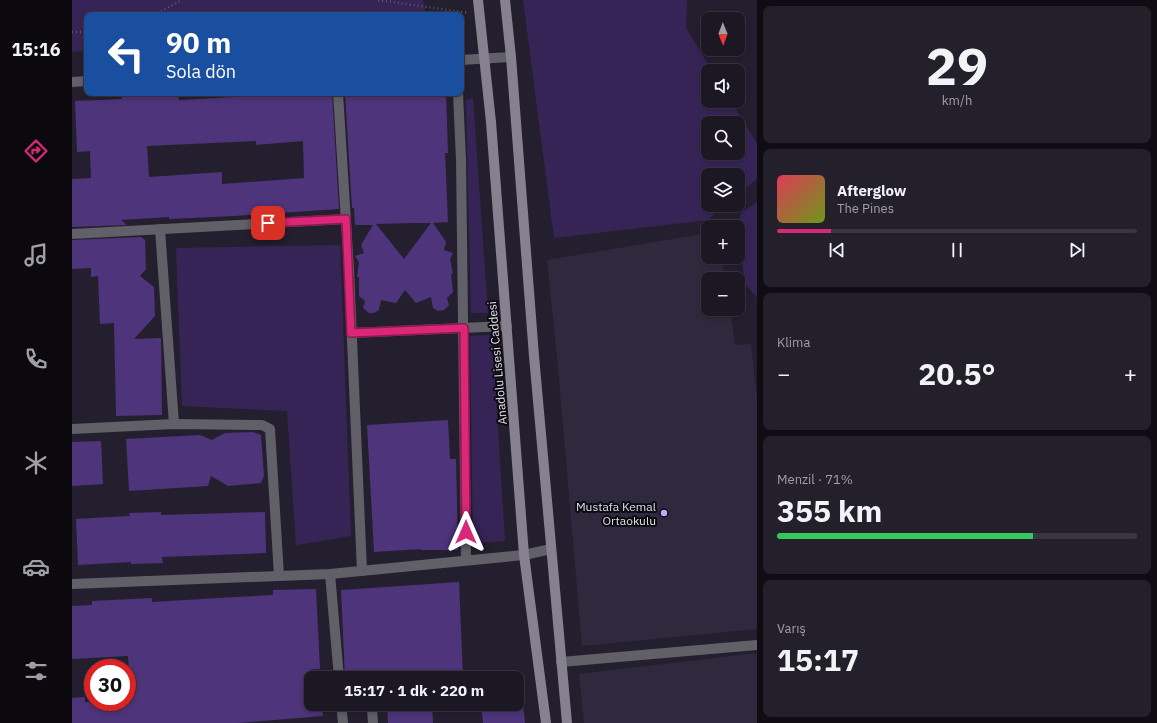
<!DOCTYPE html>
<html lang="tr">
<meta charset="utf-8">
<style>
body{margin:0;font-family:"IBM Plex Sans",sans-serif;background:#24202b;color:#f1f3f6;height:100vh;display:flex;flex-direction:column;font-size:15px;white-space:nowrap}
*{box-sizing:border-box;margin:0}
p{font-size:13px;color:#a09fa6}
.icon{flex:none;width:22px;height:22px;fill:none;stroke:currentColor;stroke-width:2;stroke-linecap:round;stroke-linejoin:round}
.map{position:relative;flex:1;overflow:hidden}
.side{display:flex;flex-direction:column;gap:6px;padding:6px;background:#0f0d13;width:400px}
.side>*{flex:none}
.guide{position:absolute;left:12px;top:12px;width:380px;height:84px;border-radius:8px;box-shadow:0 2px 6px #0003,0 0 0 1px #393641;background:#1a4fa0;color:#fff;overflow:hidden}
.needle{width:26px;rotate:179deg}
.fabs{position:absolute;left:629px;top:12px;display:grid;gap:8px}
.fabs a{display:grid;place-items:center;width:44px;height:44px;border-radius:8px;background:#1b1723;box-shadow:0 2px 6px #0003,0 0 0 1px #393641;font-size:20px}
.speed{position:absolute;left:12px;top:659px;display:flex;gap:8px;font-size:20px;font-weight:700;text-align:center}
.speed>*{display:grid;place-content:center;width:52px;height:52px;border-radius:50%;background:#1b1723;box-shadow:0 2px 6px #0003,0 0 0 1px #393641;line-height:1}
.speed .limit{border:6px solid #d22;background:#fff;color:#111}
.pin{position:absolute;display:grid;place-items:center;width:34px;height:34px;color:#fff;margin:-17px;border-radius:8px;box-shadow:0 2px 6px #0006}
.me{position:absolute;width:44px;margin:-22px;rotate:0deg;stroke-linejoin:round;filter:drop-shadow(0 0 3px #0008)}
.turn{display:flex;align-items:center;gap:14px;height:84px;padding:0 16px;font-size:18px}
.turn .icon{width:52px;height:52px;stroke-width:2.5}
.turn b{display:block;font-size:28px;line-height:34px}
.big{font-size:30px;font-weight:700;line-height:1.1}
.side .card{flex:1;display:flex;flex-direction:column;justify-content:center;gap:6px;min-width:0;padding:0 14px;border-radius:8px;background:#24202b}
.side .dial{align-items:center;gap:0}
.dial b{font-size:52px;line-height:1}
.song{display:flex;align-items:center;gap:12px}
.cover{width:48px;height:48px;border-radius:6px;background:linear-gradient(135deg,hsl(350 70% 55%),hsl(80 70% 35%))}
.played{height:4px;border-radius:2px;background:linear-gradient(90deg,#db2777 15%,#393641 15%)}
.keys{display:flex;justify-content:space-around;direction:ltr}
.heat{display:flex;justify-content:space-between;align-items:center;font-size:22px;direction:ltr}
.charge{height:6px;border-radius:3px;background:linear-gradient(90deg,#34c759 71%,#393641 0)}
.trip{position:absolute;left:232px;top:671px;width:220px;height:40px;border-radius:8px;background:#1b1723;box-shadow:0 2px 6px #0003,0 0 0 1px #393641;font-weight:700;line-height:40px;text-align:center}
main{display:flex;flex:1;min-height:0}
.menu{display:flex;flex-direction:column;width:72px;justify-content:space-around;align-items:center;background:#0b090e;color:#a09fa6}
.menu .icon{width:28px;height:28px}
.menu .selected{color:#db2777}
.menu b{font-size:18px;color:#f1f3f6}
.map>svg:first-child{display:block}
.built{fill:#2f293d}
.green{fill:#362457;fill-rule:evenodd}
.building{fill:#4e347b;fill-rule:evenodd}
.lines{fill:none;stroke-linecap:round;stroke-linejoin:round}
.path{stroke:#5d5967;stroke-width:2.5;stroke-dasharray:1 3;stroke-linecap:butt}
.street{stroke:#615f67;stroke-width:10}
.secondary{stroke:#85818f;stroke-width:10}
.route-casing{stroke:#8e194d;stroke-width:10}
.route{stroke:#db2777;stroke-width:7}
.poi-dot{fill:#bfa9f4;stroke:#0c0a11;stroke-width:1.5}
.labels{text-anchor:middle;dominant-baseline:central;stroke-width:4;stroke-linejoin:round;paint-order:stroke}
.street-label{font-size:12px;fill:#e0dde8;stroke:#0c0a11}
.poi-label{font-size:12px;fill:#e0dde8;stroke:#0c0a11;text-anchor:end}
</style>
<main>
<nav class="menu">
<b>15:16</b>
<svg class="icon selected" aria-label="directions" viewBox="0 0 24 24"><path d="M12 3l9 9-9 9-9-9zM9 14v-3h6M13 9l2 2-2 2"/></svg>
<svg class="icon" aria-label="music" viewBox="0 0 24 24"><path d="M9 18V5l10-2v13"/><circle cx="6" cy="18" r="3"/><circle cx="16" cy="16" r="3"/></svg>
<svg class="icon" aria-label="phone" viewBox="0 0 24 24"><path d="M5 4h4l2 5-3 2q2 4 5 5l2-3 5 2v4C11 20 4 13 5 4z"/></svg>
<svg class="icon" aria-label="climate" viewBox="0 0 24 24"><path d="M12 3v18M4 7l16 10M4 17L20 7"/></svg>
<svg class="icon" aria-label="car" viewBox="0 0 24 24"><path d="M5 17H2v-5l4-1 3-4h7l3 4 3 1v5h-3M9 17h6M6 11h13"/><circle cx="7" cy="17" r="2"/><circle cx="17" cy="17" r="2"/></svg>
<svg class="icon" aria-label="filters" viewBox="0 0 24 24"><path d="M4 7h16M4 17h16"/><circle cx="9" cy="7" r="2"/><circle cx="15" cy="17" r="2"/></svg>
</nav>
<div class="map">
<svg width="685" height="723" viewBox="0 0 685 723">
<rect width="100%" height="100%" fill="#241f2f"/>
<!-- built -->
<g class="built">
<path d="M636,233V257H649L653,279H636V309H658L663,345L679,344L685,397V629L510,646L486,367L475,260Z"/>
<path d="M685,653V723H512L507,674Z"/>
</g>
<!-- green -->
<g class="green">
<path d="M0,0H351L354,15H15V51L0,52Z"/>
<path d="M451,0H615L614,28L640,71H636V101H659L685,144V179L666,194V175H636V205H651L636,220L482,238ZM636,123H666V153H636Z"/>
<path d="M401,98L416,313H399L394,100Z"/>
<path d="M685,202V297L674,285L666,242V227H663L670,212Z"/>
<path d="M268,245L279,536L224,545L215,411L110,406L104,248Z"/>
<path d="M420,335L433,541L401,543L398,336Z"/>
</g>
<!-- building -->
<g class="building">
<path d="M180,93H260L267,209L162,216L97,219V217L49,220L55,225L0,227V179L19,178L18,151L5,152L3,101L50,99V96L106,94L107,100L180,96ZM184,141V145L231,141L232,178L150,184V172L77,177L75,146Z"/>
<path d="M273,93H374L376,153H373L376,222L361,223L374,242L372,250L381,253L378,259L381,274H379L381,292L375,298L377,305L372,310L366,311L361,308L359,297L344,303L333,290L324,303L309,300L307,310L302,313H297L291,308L293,301L287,296V277H285L287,262L283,256L292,253L289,245L301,225H283L282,208H280ZM340,223H359L332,259L304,224Z"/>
<path d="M69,237L73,240L74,269L68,276L82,287L83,316L62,339L89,338L90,415L44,416L42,323L28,324L26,276L19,277V268L0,269V240Z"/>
<path d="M376,420L378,459H384L386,550H349V549L302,552L295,425Z"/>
<path d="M181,432L189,435L192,476L189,483L156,486L139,476L136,486L57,491L54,439L128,435L140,440L153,433Z"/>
<path d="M29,441L31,484L0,486V442Z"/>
<path d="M89,512V515L193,512L194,553L90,557L91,563L59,564V562L6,565L4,519L58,516L57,513Z"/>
<path d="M387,582L391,678H273L269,590Z"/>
<path d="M244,589L248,669H239V704H250L251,716L166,723H0V698L13,697V702H59L56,656L0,659V606L20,605V601L80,598V602L163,597L201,595V590Z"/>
<path d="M315,704H360L361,723H316Z"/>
<path d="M409,704H451L453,723H411Z"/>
</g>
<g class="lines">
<!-- path -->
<g class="path">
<path d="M306,0L397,13"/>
<path d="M82,15L110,0"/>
<path d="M0,32H15"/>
</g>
<!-- street -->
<g class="street">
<path d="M389,60L439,57"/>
<path d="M0,82L15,81"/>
<path d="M266,93L277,270L290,571"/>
<path d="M386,93L389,160L394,560"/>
<path d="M88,229L102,424"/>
<path d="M0,234L274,219"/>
<path d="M279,333L435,326"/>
<path d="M0,429L102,424L190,425L198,429L207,576"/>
<path d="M258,574L267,678"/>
<path d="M0,584L258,574L452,555L479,549"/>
<path d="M489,662L685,645"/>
<path d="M269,704L271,723"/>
<path d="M300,708L301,723"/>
</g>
<!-- secondary -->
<g class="secondary">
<path d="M406,0L419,122L452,555L474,723"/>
<path d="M433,0L439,57L462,356L495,723"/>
</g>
</g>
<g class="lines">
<!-- route casing -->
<g class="route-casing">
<path id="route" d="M196,223L274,219L279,333L392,328L394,532"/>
</g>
<!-- route -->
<use href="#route" class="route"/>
</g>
<!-- markers -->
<circle class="poi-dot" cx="592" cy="513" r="4"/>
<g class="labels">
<!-- street labels -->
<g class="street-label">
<text transform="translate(425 363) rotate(-95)">Anadolu Lisesi Caddesi</text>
</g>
<!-- poi labels -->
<g class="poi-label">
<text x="584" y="506">Mustafa Kemal<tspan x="584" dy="14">Ortaokulu</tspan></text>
</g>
</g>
</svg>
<div class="fabs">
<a><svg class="needle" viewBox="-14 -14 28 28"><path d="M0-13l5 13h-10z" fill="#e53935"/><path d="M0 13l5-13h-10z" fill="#a09fa6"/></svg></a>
<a><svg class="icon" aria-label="sound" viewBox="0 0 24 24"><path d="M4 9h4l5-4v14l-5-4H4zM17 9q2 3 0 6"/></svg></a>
<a><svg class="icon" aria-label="search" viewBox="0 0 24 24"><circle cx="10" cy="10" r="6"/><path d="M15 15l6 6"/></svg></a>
<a><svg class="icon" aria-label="layers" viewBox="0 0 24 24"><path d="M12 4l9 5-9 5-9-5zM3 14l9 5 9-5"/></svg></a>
<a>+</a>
<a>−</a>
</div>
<div class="speed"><div class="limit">30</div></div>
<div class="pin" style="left:196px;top:223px;background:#d93025"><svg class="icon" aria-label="arrive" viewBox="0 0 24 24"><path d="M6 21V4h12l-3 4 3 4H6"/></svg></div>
<svg class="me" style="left:394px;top:532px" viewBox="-20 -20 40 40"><path d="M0-17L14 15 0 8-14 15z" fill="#db2777" stroke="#fff" stroke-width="4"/></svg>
<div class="trip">15:17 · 1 dk · 220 m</div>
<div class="guide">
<div class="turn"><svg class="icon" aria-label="left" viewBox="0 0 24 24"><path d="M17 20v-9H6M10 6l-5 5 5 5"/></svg><div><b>90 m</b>Sola dön</div></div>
</div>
</div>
<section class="side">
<div class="card dial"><b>29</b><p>km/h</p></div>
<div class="card">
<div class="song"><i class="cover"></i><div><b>Afterglow</b><p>The Pines</p></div></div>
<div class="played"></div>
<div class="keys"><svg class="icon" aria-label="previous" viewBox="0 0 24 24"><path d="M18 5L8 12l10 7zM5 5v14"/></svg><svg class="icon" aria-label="pause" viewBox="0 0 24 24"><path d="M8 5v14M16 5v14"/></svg><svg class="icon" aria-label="next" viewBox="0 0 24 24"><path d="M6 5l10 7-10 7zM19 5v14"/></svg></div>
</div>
<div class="card"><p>Klima</p>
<div class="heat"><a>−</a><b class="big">20.5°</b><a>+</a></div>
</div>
<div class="card"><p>Menzil · 71%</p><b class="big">355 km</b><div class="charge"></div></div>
<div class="card"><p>Varış</p><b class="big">15:17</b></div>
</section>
</main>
